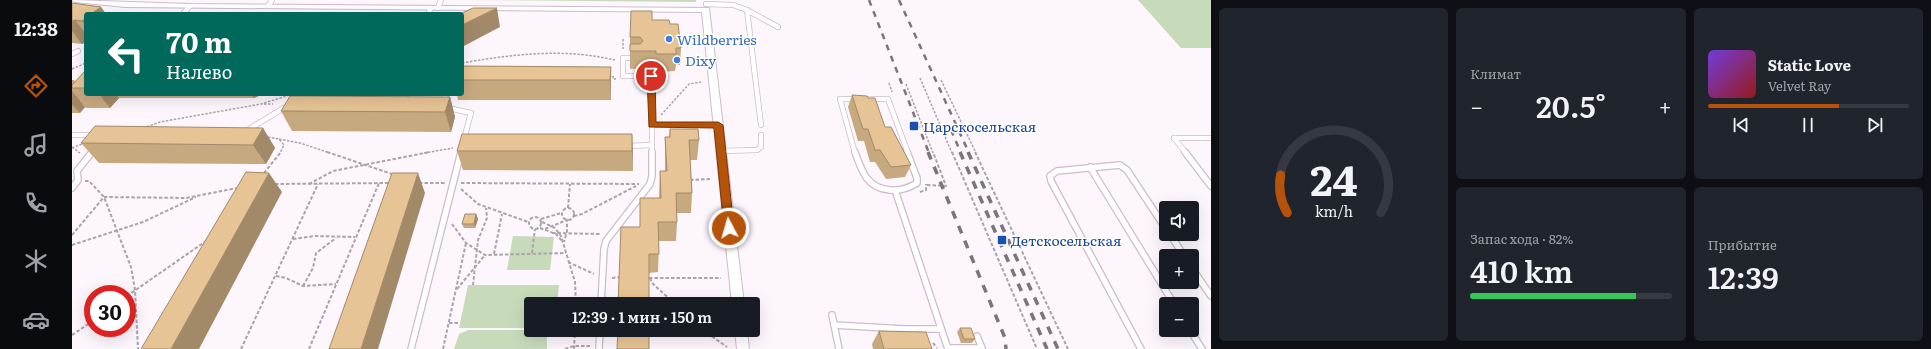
<!DOCTYPE html>
<html lang="ru">
<meta charset="utf-8">
<style>
body{margin:0;font-family:Literata,serif;background:#20242c;color:#f1f3f6;height:100vh;display:flex;flex-direction:column;font-size:15px;white-space:nowrap}
*{box-sizing:border-box;margin:0}
p{font-size:13px;color:#9ea1a6}
.icon{flex:none;width:22px;height:22px;fill:none;stroke:currentColor;stroke-width:2;stroke-linecap:round;stroke-linejoin:round}
.map{position:relative;flex:1;overflow:hidden}
.details{display:flex;flex-direction:column;gap:8px;padding:8px;background:#0d0f14;width:720px}
.details>*{flex:none}
.hud{position:absolute;left:12px;top:12px;width:380px;height:84px;border-radius:4px;box-shadow:0 4px 16px #0002;background:#00695c;color:#fff;overflow:hidden}
.tools{position:absolute;left:1087px;top:201px;display:grid;gap:8px}
.tools a{display:grid;place-items:center;width:40px;height:40px;border-radius:4px;background:#171b24;box-shadow:0 4px 16px #0002;font-size:20px}
.speed{position:absolute;left:12px;top:285px;display:flex;gap:8px;font-size:20px;font-weight:700;text-align:center}
.speed>*{display:grid;place-content:center;width:52px;height:52px;border-radius:50%;background:#171b24;box-shadow:0 4px 16px #0002;line-height:1}
.speed .limit{border:6px solid #d22;background:#fff;color:#111}
.pin{position:absolute;display:grid;place-items:center;width:34px;height:34px;color:#fff;margin:-17px;border:2px solid #fff;border-radius:50%;box-shadow:0 1px 4px #0007}
.me{position:absolute;width:44px;margin:-22px;rotate:354deg;stroke-linejoin:round;filter:drop-shadow(0 0 3px #0008)}
.turn{display:flex;align-items:center;gap:14px;height:84px;padding:0 16px;font-size:18px}
.turn .icon{width:52px;height:52px;stroke-width:2.5}
.turn b{display:block;font-size:28px;line-height:34px}
.big{font-size:30px;font-weight:600;line-height:1.1}
.details .widget{flex:1;display:flex;flex-direction:column;justify-content:center;gap:6px;min-width:0;padding:0 14px;border-radius:6px;background:#20242c}
.details .dial{align-items:center;gap:0}
.dial svg{height:104px;overflow:visible;fill:none;stroke:#363941;stroke-width:7;stroke-linecap:round;text-anchor:middle}
.dial text{fill:#f1f3f6;stroke:none}
.song{display:flex;align-items:center;gap:12px}
.cover{width:48px;height:48px;border-radius:6px;background:linear-gradient(135deg,hsl(260 70% 55%),hsl(0 70% 35%))}
.played{height:4px;border-radius:2px;background:linear-gradient(90deg,#b45309 65%,#363941 65%)}
.keys{display:flex;justify-content:space-around;direction:ltr}
.heat{display:flex;justify-content:space-between;align-items:center;font-size:22px;direction:ltr}
.charge{height:6px;border-radius:3px;background:linear-gradient(90deg,#34c759 82%,#363941 0)}
.details .tiles{flex:1;display:grid;gap:8px;grid-template-columns:repeat(3,1fr)}
.widget:first-child{grid-row:span 2}
.trip{position:absolute;left:452px;top:297px;width:236px;height:40px;border-radius:4px;background:#171b24;box-shadow:0 4px 16px #0002;font-weight:600;line-height:40px;text-align:center}
main{display:flex;flex:1;min-height:0}
.tabs{display:flex;flex-direction:column;width:72px;justify-content:space-around;align-items:center;background:#090b0e;color:#9ea1a6}
.tabs .icon{width:28px;height:28px}
.tabs .active{color:#b45309}
.tabs b{font-size:18px;color:#f1f3f6}
.map>svg:first-child{display:block}
.green{fill:#c7dbba}
.lines{fill:none;stroke-linecap:round;stroke-linejoin:round}
.service-far1-casing{stroke:#cebccd;stroke-width:6}
.service-casing{stroke:#cebccd;stroke-width:8}
.minor-casing{stroke:#cebccd;stroke-width:2}
.path-far1{stroke:#aaa3aa;stroke-width:1.5;stroke-dasharray:2.5 1.5;stroke-linecap:butt}
.path{stroke:#aaa3aa;stroke-width:2;stroke-dasharray:3.5 2;stroke-linecap:butt}
.service-far1{stroke:#fff;stroke-width:4.5}
.service{stroke:#fff;stroke-width:5.5}
.minor{fill:#fff;fill-rule:evenodd}
.rail-far1{stroke:#7b747b;stroke-width:2.5;stroke-dasharray:6 6;stroke-linecap:butt}
.rail{stroke:#7b747b;stroke-width:3.5;stroke-dasharray:8 8;stroke-linecap:butt}
.wall{fill:#c7a980}
.shaded-wall{fill:#a28968}
.building{fill:#e7c495;stroke:#a28968}
.route{fill:#b45309;stroke:#753606}
.shop-dot{fill:#3f7fe0;stroke:#fff;stroke-width:1.5}
.transit-dot{fill:#1a4fb4;stroke:#fff;stroke-width:1.5}
.labels{text-anchor:middle;dominant-baseline:central;stroke-width:3;stroke-linejoin:round;paint-order:stroke}
.shop-label{font-size:14px;fill:#366cbe;stroke:#fff;text-anchor:start}
.transit-label{font-size:14px;fill:#164399;stroke:#fff;text-anchor:start}
</style>
<main>
<nav class="tabs">
<b>12:38</b>
<svg class="icon active" aria-label="directions" viewBox="0 0 24 24"><path d="M12 3l9 9-9 9-9-9zM9 14v-3h6M13 9l2 2-2 2"/></svg>
<svg class="icon" aria-label="music" viewBox="0 0 24 24"><path d="M9 18V5l10-2v13"/><circle cx="6" cy="18" r="3"/><circle cx="16" cy="16" r="3"/></svg>
<svg class="icon" aria-label="phone" viewBox="0 0 24 24"><path d="M5 4h4l2 5-3 2q2 4 5 5l2-3 5 2v4C11 20 4 13 5 4z"/></svg>
<svg class="icon" aria-label="climate" viewBox="0 0 24 24"><path d="M12 3v18M4 7l16 10M4 17L20 7"/></svg>
<svg class="icon" aria-label="car" viewBox="0 0 24 24"><path d="M5 17H2v-5l4-1 3-4h7l3 4 3 1v5h-3M9 17h6M6 11h13"/><circle cx="7" cy="17" r="2"/><circle cx="17" cy="17" r="2"/></svg>
</nav>
<div class="map">
<svg width="1139" height="349" viewBox="0 0 1139 349">
<rect width="100%" height="100%" fill="#fdf6fd"/>
<!-- green -->
<g class="green">
<path d="M399,0H624V2Z"/>
<path d="M1066,0H1139V48H1109Z"/>
<path d="M441,236L482,237L478,270H435Z"/>
<path d="M396,285H487L485,304H459V328H387Z"/>
<path d="M396,330H469L475,334V349H382L387,334Z"/>
</g>
<g class="lines">
<!-- service-far1 casing -->
<g class="service-far1-casing">
<g id="service-far1">
<path d="M634,4L661,5L675,10L689,125"/>
<path d="M196,6L200,0"/>
<path d="M366,8L369,0"/>
<path d="M675,10L706,27"/>
<path d="M111,14L118,6"/>
<path d="M356,14L359,8"/>
<path d="M0,54L6,51"/>
<path d="M565,58H551V76H579L580,125"/>
<path d="M368,102L375,94"/>
<path d="M376,108L399,113L392,139"/>
<path d="M174,131L215,106"/>
<path d="M0,135H21"/>
<path d="M1102,138L1114,153"/>
<path d="M1102,138H1139"/>
<path d="M555,146L580,145"/>
<path d="M649,151L685,150L689,147V135"/>
<path d="M20,153L23,149"/>
<path d="M580,153V125H646"/>
<path d="M783,153L768,99H816L836,153"/>
</g>
</g>
<!-- service casing -->
<g class="service-casing">
<g id="service">
<path d="M783,152C790,172 795,188 818,190C828,191 837,188 845,183V178L835,152"/>
<path d="M1113,152L1139,186"/>
<path d="M1018,167L1102,304"/>
<path d="M0,188L6,180L5,171L20,152"/>
<path d="M823,190L876,349"/>
<path d="M1098,234L1112,256"/>
<path d="M1120,268L1139,296"/>
<path d="M529,304L532,249L534,241L578,184L580,176V152"/>
<path d="M760,315L767,349"/>
<path d="M762,325L832,329H869"/>
<path d="M1118,330L1130,349"/>
<path d="M876,348H910L905,336"/>
<path d="M339,349L389,152"/>
<path d="M527,349L528,330"/>
<path d="M1069,349L979,181L978,176L985,171L1048,165L1055,170L1094,229"/>
</g>
</g>
<!-- minor casing -->
<g class="minor-casing">
<g id="minor">
<path d="M0,0L118,4L637,8L672,304H660L630,12L53,7L3,2Z"/>
<path d="M663,330H675L677,349H665Z"/>
</g>
</g>
<!-- path-far1 -->
<g class="path-far1">
<path d="M551,39V49"/>
<path d="M390,63C442,54 491,48 543,60"/>
<path d="M0,69L14,63"/>
<path d="M537,76H541V79H544"/>
<path d="M848,78L880,153"/>
<path d="M869,80L904,153"/>
<path d="M817,83L820,92"/>
<path d="M834,84L861,153"/>
<path d="M331,94L337,97"/>
<path d="M192,104H201"/>
<path d="M589,115L617,84L629,82"/>
<path d="M71,128L88,122L189,104L221,94"/>
<path d="M196,137L207,139L212,145L208,153"/>
<path d="M207,139L228,143L258,153"/>
<path d="M0,147L8,153"/>
<path d="M0,148L10,144"/>
<path d="M352,153L381,148"/>
</g>
<!-- path -->
<g class="path">
<path d="M255,152L320,174"/>
<path d="M880,152L965,349"/>
<path d="M903,152L996,349"/>
<path d="M192,173L209,152"/>
<path d="M618,180L639,179"/>
<path d="M13,181H17L32,197L59,267L63,290L66,349"/>
<path d="M347,183H373"/>
<path d="M389,183L567,184"/>
<path d="M203,184L319,183"/>
<path d="M237,184L261,171L358,152"/>
<path d="M855,185L874,186L861,152"/>
<path d="M389,189L406,204L456,222"/>
<path d="M848,192L854,190V184"/>
<circle cx="496" cy="214" r="6"/>
<path d="M496,208L498,184"/>
<path d="M502,216L510,214L564,186"/>
<circle cx="463" cy="223" r="6"/>
<path d="M469,219L489,213"/>
<path d="M470,222L483,228L489,236L503,282L504,304"/>
<path d="M380,224L394,243L413,255L494,253"/>
<path d="M468,228L484,234L491,242"/>
<path d="M473,229L495,220V231L492,242"/>
<path d="M480,233L529,234"/>
<path d="M0,235L32,197L114,198L165,188"/>
<path d="M221,239L243,236L283,237"/>
<path d="M0,245L71,222L124,197"/>
<path d="M460,253L463,229"/>
<path d="M422,254L430,214"/>
<path d="M496,262L522,274"/>
<path d="M204,276L214,278L231,286L264,284"/>
<path d="M540,278L549,277"/>
<path d="M577,278H649"/>
<path d="M578,278L580,283L603,304"/>
<path d="M401,285L406,240L415,218L414,208"/>
<path d="M231,286L241,268L244,253L264,238"/>
<path d="M385,289L413,255"/>
<path d="M55,296L134,241"/>
<path d="M377,323H388"/>
<path d="M631,330L655,347"/>
<path d="M0,335L21,321"/>
<path d="M861,343L865,348"/>
<path d="M169,349L246,184"/>
<path d="M237,349L307,183"/>
<path d="M371,349L394,243"/>
<path d="M493,349L502,346H520"/>
<path d="M502,349L503,330"/>
</g>
<!-- service-far1 -->
<use href="#service-far1" class="service-far1"/>
<!-- service -->
<use href="#service" class="service"/>
<!-- minor -->
<use href="#minor" class="minor"/>
<!-- rail-far1 -->
<g class="rail-far1">
<path d="M797,0L857,153"/>
<path d="M827,0L897,153"/>
<path d="M879,130L889,153"/>
</g>
<!-- rail -->
<g class="rail">
<path d="M856,152L933,338L934,349"/>
<path d="M888,152L975,349"/>
<path d="M896,152L986,349"/>
</g>
</g>
<!-- wall -->
<g class="wall">
<path d="M0,3L29,7L34,14H14V42L10,44L0,43Z"/>
<path d="M580,20L598,24L609,48L608,65H604L603,71L584,72V68L558,69V37Z"/>
<path d="M390,66L539,67V100H386L385,94H390Z"/>
<path d="M14,70V94H191L182,98H47L38,108H14L13,107L8,113H0V80H2L3,82Z"/>
<path d="M780,95L813,127L839,165L833,177L814,179L803,162H798L792,141H786L776,107Z"/>
<path d="M378,97L383,117L379,132L220,131L209,111Z"/>
<path d="M191,128L203,148L194,164L27,163L9,143Z"/>
<path d="M598,129L627,140L625,160H618L620,193L619,213H605V222L604,241H587L586,272L577,273L568,227L587,198L588,171H593V137H597Z"/>
<path d="M560,134L561,171L391,170L385,151Z"/>
<path d="M404,214L406,219L403,228H392L390,224Z"/>
<path d="M888,328L903,339L900,343H889L885,332Z"/>
<path d="M807,331L860,349H801L800,344Z"/>
</g>
<!-- shaded-wall -->
<g class="shaded-wall">
<path d="M29,7L34,14H19Z"/>
<path d="M425,8L428,27L390,47V25Z"/>
<path d="M14,18V26L10,21Z"/>
<path d="M3,20L14,34V42L10,44L0,31V21Z"/>
<path d="M539,67V100L538,80Z"/>
<path d="M0,91L13,107L8,113L0,105Z"/>
<path d="M27,94H43L47,98L38,108Z"/>
<path d="M179,94H191L182,98Z"/>
<path d="M378,97L383,117L379,132L373,112Z"/>
<path d="M191,128L203,148L194,164L181,145Z"/>
<path d="M560,134L561,154V171L560,151Z"/>
<path d="M197,173L210,192L127,349H99Z"/>
<path d="M346,173L353,193L306,349H289Z"/>
<path d="M404,214L406,219L403,228L402,224Z"/>
</g>
<!-- building -->
<g class="building">
<path d="M0,3L29,7L19,14H14V18L10,21L3,20L0,21Z"/>
<path d="M401,8H425L390,25V14H388Z"/>
<path d="M559,11H580V20H597L598,24H606L609,48H604V54H584V51H558V44H568L571,41L568,37H558Z"/>
<path d="M390,66L539,67L538,80H390Z"/>
<path d="M14,70V88H0V85Z"/>
<path d="M780,95L795,96L796,98H803L813,127H819L839,165L819,167L808,150H803L796,129H791Z"/>
<path d="M218,96L378,97L373,112L209,111Z"/>
<path d="M23,126L191,128L181,145L9,143Z"/>
<path d="M598,129H626L627,140H617L620,193H604L605,222H586L587,254H577V304H546L549,227H568V198H589L588,171H595L593,137H598Z"/>
<path d="M390,134H560V151H385Z"/>
<path d="M174,172L197,173L99,349H69Z"/>
<path d="M320,173H346L289,349H257Z"/>
<path d="M393,214H404L402,224H390Z"/>
<path d="M888,328H899L903,339H892Z"/>
<path d="M546,330H577V349H545Z"/>
<path d="M807,331L854,332L860,349H812Z"/>
</g>
<!-- route -->
<path class="route" d="M579,74L583,76L584,122H646L651,125L662,228L661,230H654L652,228L642,128L577,127L575,76Z"/>
<!-- markers -->
<g class="shop-dot">
<circle cx="597" cy="39" r="4"/>
<circle cx="605" cy="60" r="4"/>
</g>
<g class="transit-dot">
<rect x="837" y="121" width="10" height="10" rx="2"/>
<rect x="925" y="235" width="10" height="10" rx="2"/>
</g>
<g class="labels">
<!-- shop labels -->
<g class="shop-label">
<text x="605" y="39">Wildberries</text>
<text x="613" y="60">Dixy</text>
</g>
<!-- transit labels -->
<g class="transit-label">
<text x="851" y="126">Царскосельская</text>
<text x="939" y="240">Детскосельская</text>
</g>
</g>
</svg>
<div class="tools">
<a><svg class="icon" aria-label="sound" viewBox="0 0 24 24"><path d="M4 9h4l5-4v14l-5-4H4zM17 9q2 3 0 6"/></svg></a>
<a>+</a>
<a>−</a>
</div>
<div class="speed"><div class="limit">30</div></div>
<div class="pin" style="left:579px;top:76px;background:#d93025"><svg class="icon" aria-label="arrive" viewBox="0 0 24 24"><path d="M6 21V4h12l-3 4 3 4H6"/></svg></div>
<svg class="me" style="left:657px;top:228px" viewBox="-20 -20 40 40"><circle r="17" fill="#b45309" stroke="#fff" stroke-width="3"/><path d="M0-11L8 9 0 5-8 9z" fill="#fff"/></svg>
<div class="trip">12:39 · 1 мин · 150 m</div>
<div class="hud">
<div class="turn"><svg class="icon" aria-label="left" viewBox="0 0 24 24"><path d="M17 20v-9H6M10 6l-5 5 5 5"/></svg><div><b>70 m</b>Налево</div></div>
</div>
</div>
<section class="details">
<div class="tiles">
<div class="widget dial"><svg viewBox="0 0 100 80">
<path d="M14 69A42 42 0 1 1 86 69"/>
<path d="M14 69A42 42 0 0 1 9 40" stroke="#b45309"/>
<text x="50" y="56" font-size="32" font-weight="700">24</text>
<text x="50" y="72" font-size="11">km/h</text>
</svg></div>
<div class="widget"><p>Климат</p>
<div class="heat"><a>−</a><b class="big">20.5°</b><a>+</a></div>
</div>
<div class="widget">
<div class="song"><i class="cover"></i><div><b>Static Love</b><p>Velvet Ray</p></div></div>
<div class="played"></div>
<div class="keys"><svg class="icon" aria-label="previous" viewBox="0 0 24 24"><path d="M18 5L8 12l10 7zM5 5v14"/></svg><svg class="icon" aria-label="pause" viewBox="0 0 24 24"><path d="M8 5v14M16 5v14"/></svg><svg class="icon" aria-label="next" viewBox="0 0 24 24"><path d="M6 5l10 7-10 7zM19 5v14"/></svg></div>
</div>
<div class="widget"><p>Запас хода · 82%</p><b class="big">410 km</b><div class="charge"></div></div>
<div class="widget"><p>Прибытие</p><b class="big">12:39</b></div>
</div>
</section>
</main>
